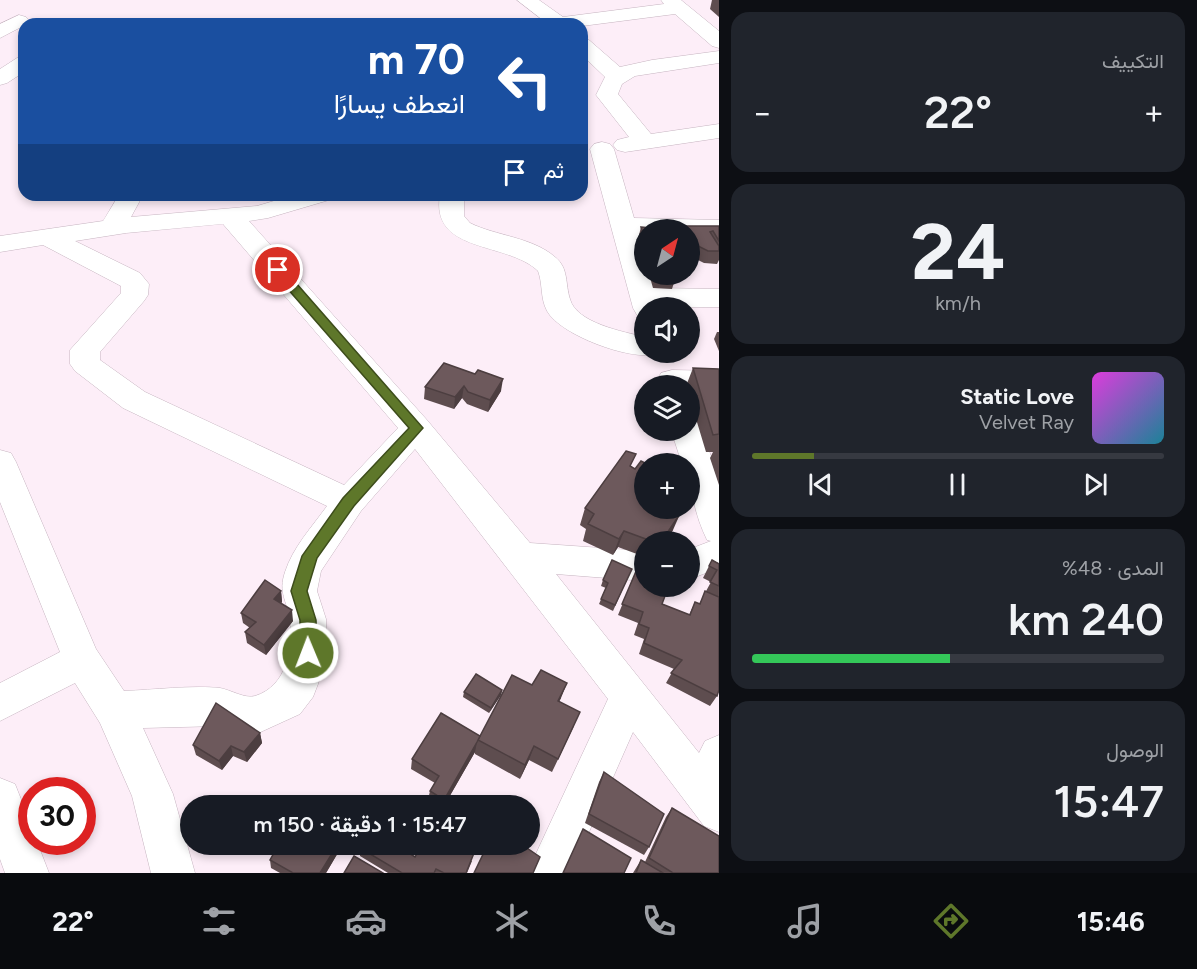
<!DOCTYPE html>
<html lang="ar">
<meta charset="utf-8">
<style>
body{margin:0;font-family:Figtree,Vazirmatn,sans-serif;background:#20242c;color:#f1f3f6;direction:rtl;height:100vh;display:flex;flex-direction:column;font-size:22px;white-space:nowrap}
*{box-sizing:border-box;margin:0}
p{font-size:20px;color:#9ea1a6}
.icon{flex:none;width:33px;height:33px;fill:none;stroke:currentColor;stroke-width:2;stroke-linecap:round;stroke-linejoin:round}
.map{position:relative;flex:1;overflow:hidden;direction:ltr}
.drawer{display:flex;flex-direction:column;gap:12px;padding:12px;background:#0d0f14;width:478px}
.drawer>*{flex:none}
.top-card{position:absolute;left:18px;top:18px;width:570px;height:183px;border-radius:18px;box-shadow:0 3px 9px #0003;direction:rtl;background:#1a4fa0;color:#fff;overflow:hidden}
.needle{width:39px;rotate:36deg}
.buttons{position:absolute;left:634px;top:219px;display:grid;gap:12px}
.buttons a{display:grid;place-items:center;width:66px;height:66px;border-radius:50%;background:#171b24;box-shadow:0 3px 9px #0003;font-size:30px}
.speed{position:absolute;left:18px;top:777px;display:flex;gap:12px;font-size:30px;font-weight:700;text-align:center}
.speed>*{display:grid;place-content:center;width:78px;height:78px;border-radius:50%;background:#171b24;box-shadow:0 3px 9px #0003;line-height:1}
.speed .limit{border:9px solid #d22;background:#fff;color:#111}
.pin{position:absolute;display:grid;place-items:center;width:51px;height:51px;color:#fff;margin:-26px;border:3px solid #fff;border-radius:50%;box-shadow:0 2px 6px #0007}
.me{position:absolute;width:66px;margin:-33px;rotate:359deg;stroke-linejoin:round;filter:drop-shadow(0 0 4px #0008)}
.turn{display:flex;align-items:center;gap:21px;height:126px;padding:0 24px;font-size:27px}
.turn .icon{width:78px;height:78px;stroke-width:2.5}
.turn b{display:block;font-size:42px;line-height:51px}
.then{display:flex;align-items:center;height:57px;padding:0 24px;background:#0003;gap:12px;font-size:22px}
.big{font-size:45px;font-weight:600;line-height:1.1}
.drawer .tile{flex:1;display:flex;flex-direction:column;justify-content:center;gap:9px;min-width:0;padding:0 21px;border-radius:18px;background:#20242c}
.drawer .dial{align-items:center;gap:0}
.dial b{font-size:78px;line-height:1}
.song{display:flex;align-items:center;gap:18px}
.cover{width:72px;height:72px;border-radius:9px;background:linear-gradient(135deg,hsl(300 70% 55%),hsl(190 70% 35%))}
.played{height:6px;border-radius:3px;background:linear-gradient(90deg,#5e772a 15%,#363941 15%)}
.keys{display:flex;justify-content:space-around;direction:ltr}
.heat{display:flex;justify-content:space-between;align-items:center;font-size:33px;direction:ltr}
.charge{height:9px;border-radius:4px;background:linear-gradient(90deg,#34c759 48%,#363941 0)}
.trip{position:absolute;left:180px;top:795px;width:360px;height:60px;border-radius:30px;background:#171b24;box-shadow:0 3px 9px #0003;font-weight:600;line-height:60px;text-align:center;direction:rtl}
.tabs{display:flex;height:96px;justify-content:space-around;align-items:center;background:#090b0e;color:#9ea1a6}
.tabs .icon{width:42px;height:42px}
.tabs .active{color:#5e772a}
.tabs b{font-size:27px;color:#f1f3f6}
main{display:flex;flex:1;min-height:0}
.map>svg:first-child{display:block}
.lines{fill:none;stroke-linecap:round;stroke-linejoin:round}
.minor-casing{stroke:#c6b4c0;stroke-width:1}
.minor{fill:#fff;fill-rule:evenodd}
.wall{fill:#5e4d4f}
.shaded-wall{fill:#4c3e40}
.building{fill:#6d595c;stroke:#4c3e40;stroke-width:1.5}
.route{fill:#5e772a;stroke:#3d4d1b;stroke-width:1.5}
</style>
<main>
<section class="drawer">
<div class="tile"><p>التكييف</p>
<div class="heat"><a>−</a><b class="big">22°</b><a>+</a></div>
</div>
<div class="tile dial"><b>24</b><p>km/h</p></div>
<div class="tile">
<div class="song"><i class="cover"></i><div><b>Static Love</b><p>Velvet Ray</p></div></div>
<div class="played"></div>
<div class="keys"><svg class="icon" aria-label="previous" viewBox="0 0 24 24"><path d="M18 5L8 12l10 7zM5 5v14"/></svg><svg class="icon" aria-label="pause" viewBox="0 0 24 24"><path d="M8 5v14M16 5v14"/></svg><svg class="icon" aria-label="next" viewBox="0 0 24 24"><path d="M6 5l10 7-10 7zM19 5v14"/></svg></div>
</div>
<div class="tile"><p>المدى · 48%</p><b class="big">240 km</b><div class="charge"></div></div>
<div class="tile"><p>الوصول</p><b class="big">15:47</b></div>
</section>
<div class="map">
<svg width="719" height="873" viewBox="0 0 719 873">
<rect width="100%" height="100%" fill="#fdeef8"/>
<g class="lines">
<!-- minor casing -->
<g class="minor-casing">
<g id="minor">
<path d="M517,0H539L563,17L664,4L661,0H681L719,31V48L712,46L675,14L582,26V24H548Z"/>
<path d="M19,15L26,17L29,21L27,24L0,38V24Z"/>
<path d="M582,38L589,40L620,67L652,60L719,51V63L635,76L622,84L618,94L651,134L719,124V138L625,152L617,150L613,145L617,140L629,137L596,95L605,77L582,55Z"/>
<path d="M24,56V72L7,83L0,85V69L17,58Z"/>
<path d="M602,142L610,144L614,149L634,218L719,220V236L690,235V230H645V233H639L645,255V274H651L655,288L719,289V307L645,308V317L637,315L633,308L590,149L594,144Z"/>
<path d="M119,195H143L131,217L257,206L294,195H332L329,200L268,218L249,221L427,420L530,543L645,551V581L556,574L699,753L705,741L719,735V832L704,826L633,732L571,873H527L608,699L415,449L361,511L321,571L317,591L326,619L327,653L318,684L313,697L300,714L254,735L220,726L143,728L173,794L195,873H151L132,796L100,723L75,683L0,721V683L60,652L0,502V450L11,453L16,462L96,649L124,691C153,690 192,685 220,688C231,690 245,699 255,696C287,686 293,649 290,620C287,600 278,593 285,572C293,547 312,527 327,506L123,408L75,371L70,364V350L121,293V286L43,245L0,252V236L103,221ZM223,224L398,428L344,485L145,392L100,360V352L144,301L148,295L149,284L140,273L75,241L126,233Z"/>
<path d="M440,195H464V216L470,223C496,236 532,237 555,257C569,268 565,284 570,299C576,323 624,332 645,337V352H656L655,354C631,361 560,335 547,311C540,298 543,284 538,271C507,241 430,254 440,195Z"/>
<path d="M672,370L719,371V393L690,392V386H660L657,381L661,373Z"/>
<path d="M690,419L698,422L719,477V568L690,579V549L711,541L707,540C695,515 690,491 690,464H682L671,430H690Z"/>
<path d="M0,778L15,784L32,827V842H37L49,873H5L0,859Z"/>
</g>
</g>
<!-- minor -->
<use href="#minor" class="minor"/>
</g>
<!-- wall -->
<g class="wall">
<path d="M712,0H719V17L710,9Z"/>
<path d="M681,226H719V260L717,264L704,263L690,256V230H680Z"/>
<path d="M641,227L645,230V263L638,239Z"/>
<path d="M649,274H675L676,276L672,289L653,288Z"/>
<path d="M717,332H719V351L714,339Z"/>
<path d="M693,368L719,369V485L710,458L713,452H706L690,399V386H686Z"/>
<path d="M475,374L501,391L488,412L467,404L462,398L454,409L424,399L425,387Z"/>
<path d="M631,467L645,508L673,530L665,542H645V557L618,547L613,555L583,541L586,529L580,525L585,508Z"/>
<path d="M712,560L719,563V690L717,696L710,706L666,683L674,669L639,654L644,639L634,635L638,623L618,615L637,569L662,604L689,615L695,602L699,604L711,582L703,578Z"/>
<path d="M629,575L613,611L599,604L606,588L601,586L603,580Z"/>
<path d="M281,591L282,602L281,603L293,621L266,655L247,643L245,632L250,628L243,623L241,613Z"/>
<path d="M532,685L561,698L559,701L574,726L552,772L529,760L520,779L475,754V752L444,806H437L428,800L430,791L435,783L411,769L412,759L480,736Z"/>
<path d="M502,690L501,695L489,713L463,697L464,692Z"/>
<path d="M260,733L262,743L247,762L233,756L222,770L196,755L193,745Z"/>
<path d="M604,772L649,847L644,855L585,823L599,782Z"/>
<path d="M672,808L719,873H633L641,860L645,862L666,817Z"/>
<path d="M279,844H339V851L326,873H280L271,868L270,860Z"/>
<path d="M360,848L415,857L472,861L467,873H388L360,856Z"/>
</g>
<!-- shaded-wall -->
<g class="shaded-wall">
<path d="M503,379L501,391L488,412L490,400Z"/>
<path d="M464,386L462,398L454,409L455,397Z"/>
<path d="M680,514L673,530L665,542H661Z"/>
<path d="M624,531L618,547L613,555L619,539Z"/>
<path d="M281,591L282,602L275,610L274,599Z"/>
<path d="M292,610L293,621L266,655L264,645Z"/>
<path d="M567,683L561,698L553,715L558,701Z"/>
<path d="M502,690L501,695L489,713L491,708Z"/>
<path d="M260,733L262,743L247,762L244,752Z"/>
<path d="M477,742L475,752L444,806H443L444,800Z"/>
<path d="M231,746L233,756L222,770L219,761Z"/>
<path d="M534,746L529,760L520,779L525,765Z"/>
<path d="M338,844H339V851L326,873H320Z"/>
</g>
<!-- building -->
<g class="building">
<path d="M681,226H719V241L713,231L710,232L719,246V251H708L690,242V230H682Z"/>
<path d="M641,227L661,229V230H645V239Z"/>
<path d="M656,274H675L676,276L656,275Z"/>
<path d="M444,363L475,374L478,370L503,379L490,400L468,392L464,386L455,397L425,387Z"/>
<path d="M693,368L719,369V434L713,435Z"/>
<path d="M626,451L636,454L630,466L635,469L641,461L647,464H645V508H669L680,514L661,542H654L624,531L619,539L588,524L594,514L585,508Z"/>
<path d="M612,560L632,569L615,605L601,599L608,583L603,580Z"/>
<path d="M712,560L719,564V586L710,582L717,570L709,566Z"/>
<path d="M637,569L645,572V586H663L668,588L662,604L690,615L695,602L700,604L705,591L719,597V690L717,696L671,673L682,660L644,643L649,628L639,624L643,612L622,604Z"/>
<path d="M265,580L281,591L274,599L292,610L264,645L245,632L256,622L241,613Z"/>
<path d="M541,670L567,683L558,701L580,712L558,759L534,746L525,765L478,740L512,675L532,685Z"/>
<path d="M476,674L502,690L491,708L464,692Z"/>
<path d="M216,703L260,733L244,752L231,746L219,761L193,745Z"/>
<path d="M441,713L480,736L477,742L444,800L430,791L439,776L412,759Z"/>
<path d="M604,772L664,814L649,847L589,814Z"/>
<path d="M672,808L719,836V873H673L649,858Z"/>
<path d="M583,829L631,858L624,873H563Z"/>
<path d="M279,844H338L320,873H293L270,860Z"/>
<path d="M362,844H395L415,857L422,844H461L474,853L466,873H444L436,869L434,873H402L360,848Z"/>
<path d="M488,844H521L540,857L533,873H474Z"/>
<path d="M354,856L383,873H344Z"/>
<path d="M641,860L663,873H636Z"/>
</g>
<!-- route -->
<path class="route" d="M278,266L282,267L423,428L354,506L317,558L307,591L316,620L317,653L314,658L308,660L303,658L300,653V620L291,591L302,556L343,498L409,428L273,272L272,270Z"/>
</svg>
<div class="buttons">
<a><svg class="needle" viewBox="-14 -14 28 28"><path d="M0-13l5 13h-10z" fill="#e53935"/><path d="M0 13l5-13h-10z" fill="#9ea1a6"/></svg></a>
<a><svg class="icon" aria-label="sound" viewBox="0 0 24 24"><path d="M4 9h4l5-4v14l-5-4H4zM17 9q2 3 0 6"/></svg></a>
<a><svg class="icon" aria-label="layers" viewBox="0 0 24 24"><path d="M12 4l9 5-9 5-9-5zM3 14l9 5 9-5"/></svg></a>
<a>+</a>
<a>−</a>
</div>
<div class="speed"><div class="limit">30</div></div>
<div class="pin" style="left:278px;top:270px;background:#d93025"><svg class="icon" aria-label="arrive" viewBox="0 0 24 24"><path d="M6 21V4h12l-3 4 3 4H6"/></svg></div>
<svg class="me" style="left:308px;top:653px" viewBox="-20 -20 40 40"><circle r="17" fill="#5e772a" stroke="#fff" stroke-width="3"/><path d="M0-11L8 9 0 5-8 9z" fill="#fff"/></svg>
<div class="trip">15:47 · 1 دقيقة · 150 m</div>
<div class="top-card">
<div class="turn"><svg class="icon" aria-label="left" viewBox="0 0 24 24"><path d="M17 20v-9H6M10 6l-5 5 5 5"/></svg><div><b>70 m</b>انعطف يسارًا</div></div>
<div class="then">ثم<svg class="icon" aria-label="arrive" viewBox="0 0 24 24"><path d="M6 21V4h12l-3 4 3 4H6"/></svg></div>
</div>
</div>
</main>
<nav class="tabs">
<b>15:46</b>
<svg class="icon active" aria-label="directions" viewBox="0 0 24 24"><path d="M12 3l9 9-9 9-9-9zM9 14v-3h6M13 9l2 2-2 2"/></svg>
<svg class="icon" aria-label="music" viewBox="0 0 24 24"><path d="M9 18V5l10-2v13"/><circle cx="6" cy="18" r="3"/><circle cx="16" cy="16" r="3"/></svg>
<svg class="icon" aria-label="phone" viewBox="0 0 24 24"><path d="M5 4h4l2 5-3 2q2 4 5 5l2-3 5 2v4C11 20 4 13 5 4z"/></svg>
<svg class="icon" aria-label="climate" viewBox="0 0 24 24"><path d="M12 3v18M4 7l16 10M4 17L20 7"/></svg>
<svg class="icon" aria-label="car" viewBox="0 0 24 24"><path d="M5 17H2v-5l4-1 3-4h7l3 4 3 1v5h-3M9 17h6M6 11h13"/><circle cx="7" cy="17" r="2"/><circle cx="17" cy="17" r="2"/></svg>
<svg class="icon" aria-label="filters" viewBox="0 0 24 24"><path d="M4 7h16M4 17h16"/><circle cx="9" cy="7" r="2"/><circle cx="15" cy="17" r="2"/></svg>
<b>22°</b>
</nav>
